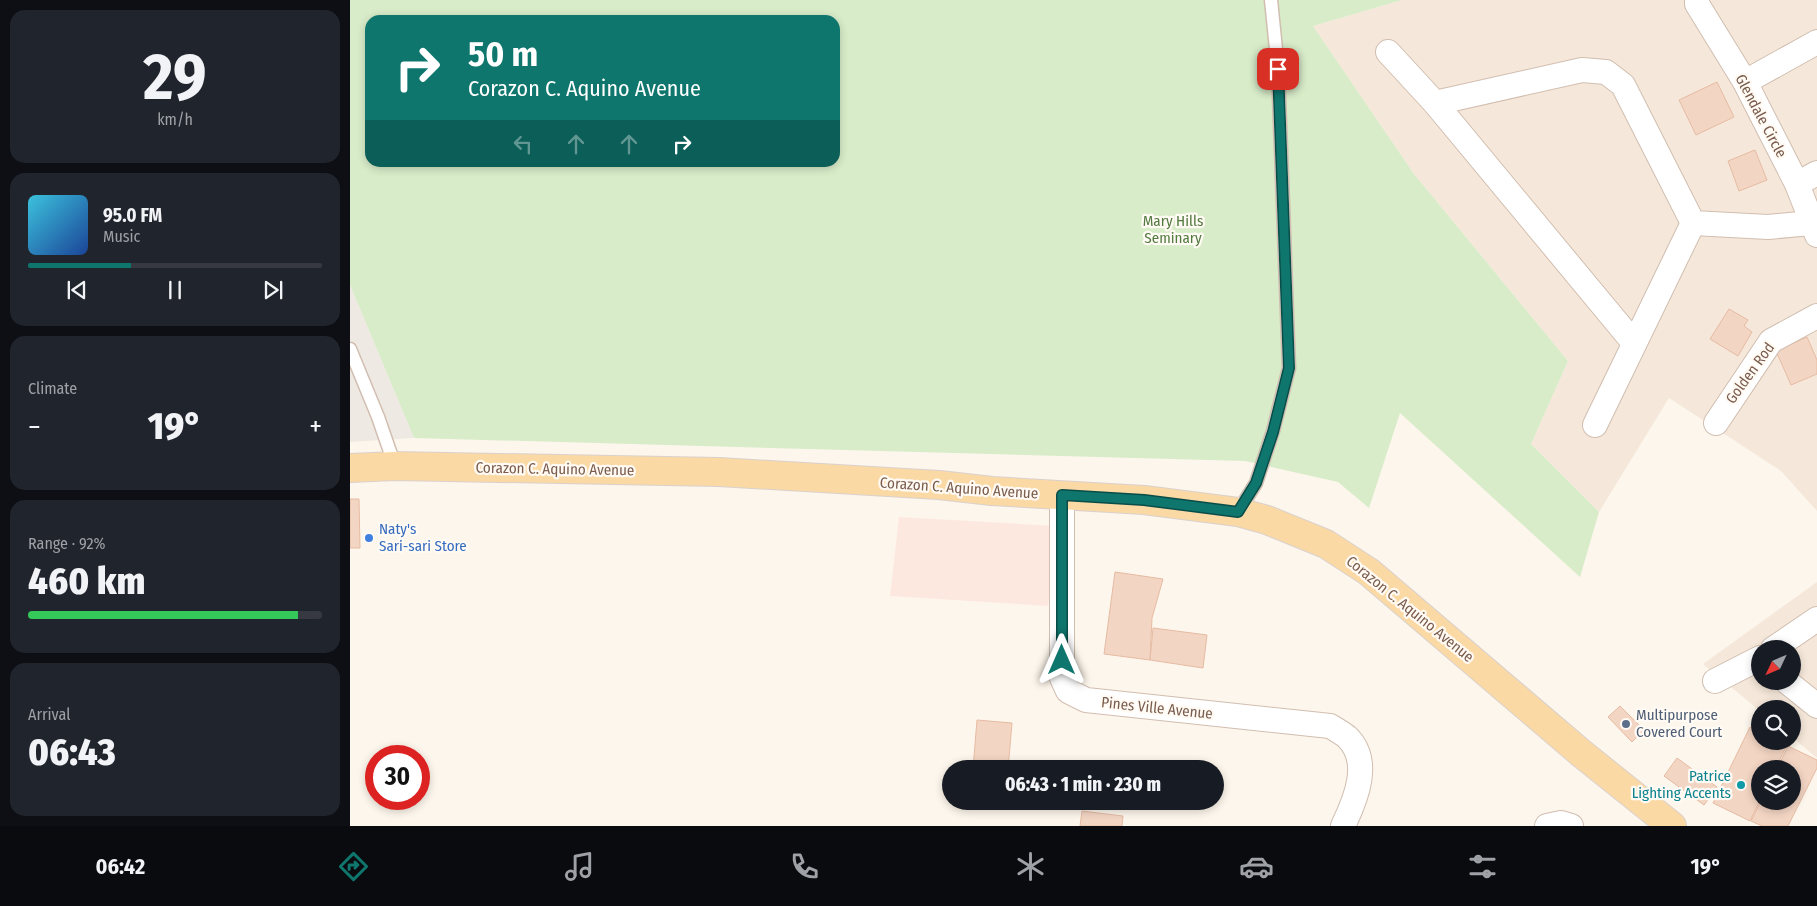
<!DOCTYPE html>
<meta charset="utf-8">
<style>
body{margin:0;font-family:"Fira Sans Condensed",sans-serif;background:#20242c;color:#f1f3f6;height:100vh;display:flex;flex-direction:column;font-size:19px;white-space:nowrap}
*{box-sizing:border-box;margin:0}
p{font-size:16px;color:#9ea1a6}
.icon{flex:none;width:28px;height:28px;fill:none;stroke:currentColor;stroke-width:2;stroke-linecap:round;stroke-linejoin:round}
.map{position:relative;flex:1;overflow:hidden}
.sheet{display:flex;flex-direction:column;gap:10px;padding:10px;background:#0d0f14;width:350px}
.sheet>*{flex:none}
.guide{position:absolute;left:15px;top:15px;width:475px;height:152px;border-radius:15px;box-shadow:0 2px 8px #0003;background:#0f766e;color:#fff;overflow:hidden}
.needle{width:32px;rotate:226deg}
.fabs{position:absolute;left:1401px;top:640px;display:grid;gap:10px}
.fabs a{display:grid;place-items:center;width:50px;height:50px;border-radius:50%;background:#171b24;box-shadow:0 2px 8px #0003;font-size:25px}
.speed{position:absolute;left:15px;top:745px;display:flex;gap:10px;font-size:25px;font-weight:700;text-align:center}
.speed>*{display:grid;place-content:center;width:65px;height:65px;border-radius:50%;background:#171b24;box-shadow:0 2px 8px #0003;line-height:1}
.speed .limit{border:8px solid #d22;background:#fff;color:#111}
.pin{position:absolute;display:grid;place-items:center;width:42px;height:42px;color:#fff;margin:-21px;border-radius:10px;box-shadow:0 2px 8px #0006}
.me{position:absolute;width:55px;margin:-28px;rotate:0deg;stroke-linejoin:round;filter:drop-shadow(0 0 4px #0008)}
.turn{display:flex;align-items:center;gap:18px;height:105px;padding:0 20px;font-size:22px}
.turn .icon{width:65px;height:65px;stroke-width:2.5}
.turn b{display:block;font-size:35px;line-height:42px}
.lanes{display:flex;align-items:center;height:48px;padding:0 20px;background:#0003;justify-content:center;gap:25px;direction:ltr}
.lanes .off{opacity:.35}
.big{font-size:38px;font-weight:800;line-height:1.1}
.sheet .card{flex:1;display:flex;flex-direction:column;justify-content:center;gap:8px;min-width:0;padding:0 18px;border-radius:15px;background:#20242c}
.sheet .dial{align-items:center;gap:0}
.dial b{font-size:65px;line-height:1}
.song{display:flex;align-items:center;gap:15px}
.cover{width:60px;height:60px;border-radius:8px;background:linear-gradient(135deg,hsl(190 70% 55%),hsl(220 70% 35%))}
.played{height:5px;border-radius:2px;background:linear-gradient(90deg,#0f766e 35%,#363941 35%)}
.keys{display:flex;justify-content:space-around;direction:ltr}
.heat{display:flex;justify-content:space-between;align-items:center;font-size:28px;direction:ltr}
.charge{height:8px;border-radius:4px;background:linear-gradient(90deg,#34c759 92%,#363941 0)}
.trip{position:absolute;left:592px;top:760px;width:282px;height:50px;border-radius:25px;background:#171b24;box-shadow:0 2px 8px #0003;font-weight:800;line-height:50px;text-align:center}
.tabs{display:flex;height:80px;justify-content:space-around;align-items:center;background:#090b0e;color:#9ea1a6}
.tabs .icon{width:35px;height:35px}
.tabs .on{color:#0f766e}
.tabs b{font-size:22px;color:#f1f3f6}
main{display:flex;flex:1;min-height:0}
.map>svg:first-child{display:block}
.residential{fill:#f5e8da;fill-rule:evenodd}
.commercial{fill:#fde8e0}
.industrial{fill:#efe9e4}
.green{fill:#d8ecc9;fill-rule:evenodd}
.building{fill:#f3d5c3;stroke:#e6bba3}
.lines{fill:none;stroke-linecap:round;stroke-linejoin:round}
.service-casing{stroke:#d1beb0;stroke-width:15}
.minor-casing{stroke:#d1beb0;stroke-width:26}
.primary-casing{stroke:#dad1cd;stroke-width:30}
.service{stroke:#fff;stroke-width:12}
.minor{stroke:#fff;stroke-width:24}
.primary{stroke:#fbd9a5;stroke-width:28}
.route-casing{stroke:#0a4d48;stroke-width:12}
.route{stroke:#0f766e;stroke-width:9}
.shop-dot{fill:#3f7fe0;stroke:#fffaf3;stroke-width:2}
.service-dot{fill:#5c6f8a;stroke:#fffaf3;stroke-width:2}
.culture-dot{fill:#0f9aa8;stroke:#fffaf3;stroke-width:2}
.labels{text-anchor:middle;dominant-baseline:central;stroke-width:4.5;stroke-linejoin:round;paint-order:stroke}
.street-label{font-size:15px;fill:#7a5c4d;stroke:#fffaf3}
.park-label{font-size:15px;fill:#537a41;stroke:#fffaf3}
.shop-label{font-size:15px;fill:#366cbe;stroke:#fffaf3;text-anchor:start}
.service-label{font-size:15px;fill:#4e5e75;stroke:#fffaf3;text-anchor:start}
.culture-label{font-size:15px;fill:#0d838f;stroke:#fffaf3;text-anchor:end}
</style>
<main>
<section class="sheet">
<div class="card dial"><b>29</b><p>km/h</p></div>
<div class="card">
<div class="song"><i class="cover"></i><div><b>95.0 FM</b><p>Music</p></div></div>
<div class="played"></div>
<div class="keys"><svg class="icon" aria-label="previous" viewBox="0 0 24 24"><path d="M18 5L8 12l10 7zM5 5v14"/></svg><svg class="icon" aria-label="pause" viewBox="0 0 24 24"><path d="M8 5v14M16 5v14"/></svg><svg class="icon" aria-label="next" viewBox="0 0 24 24"><path d="M6 5l10 7-10 7zM19 5v14"/></svg></div>
</div>
<div class="card"><p>Climate</p>
<div class="heat"><a>−</a><b class="big">19°</b><a>+</a></div>
</div>
<div class="card"><p>Range · 92%</p><b class="big">460 km</b><div class="charge"></div></div>
<div class="card"><p>Arrival</p><b class="big">06:43</b></div>
</section>
<div class="map">
<svg width="1467" height="826" viewBox="0 0 1467 826">
<rect width="100%" height="100%" fill="#fdf6ec"/>
<!-- residential -->
<g class="residential">
<path d="M1052,0H1467V511L1431,471L1319,398L1249,512L1181,444L1218,361L1064,174L963,26Z"/>
<path d="M1467,582V758L1443,738L1442,709H1410V711L1353,664ZM1410,649H1442V681H1410Z"/>
</g>
<!-- commercial -->
<path class="commercial" d="M549,517L707,526L698,606L540,596Z"/>
<!-- industrial -->
<path class="industrial" d="M0,285L64,438L0,442Z"/>
<!-- green -->
<path class="green" d="M0,0H1052L963,26L1064,174L1218,361L1181,444L1249,512L1230,577L1050,413L1019,508L988,482L895,461L64,438L0,285ZM20,20H485V162H20Z"/>
<!-- building -->
<g class="building">
<path d="M1367,82L1384,117L1346,135L1329,100Z"/>
<path d="M1405,150L1417,180L1389,191L1378,161Z"/>
<path d="M1379,309L1398,320L1394,326L1402,332L1388,356L1360,339Z"/>
<path d="M1457,337L1467,360V374L1441,385L1426,351Z"/>
<path d="M0,499H9L10,548H0Z"/>
<path d="M765,572L813,579L802,618L800,660L754,654Z"/>
<path d="M803,628L857,635L853,668L800,660Z"/>
<path d="M1270,706L1294,730L1282,742L1258,717Z"/>
<path d="M627,720L662,723L658,769H623Z"/>
<path d="M1400,727L1410,731V741H1430L1437,745L1425,769H1410V800L1400,821L1363,803Z"/>
<path d="M1438,746L1467,760V768L1438,826H1412L1401,821L1411,801H1442V769H1427Z"/>
<path d="M1327,758L1367,787L1354,805L1314,776Z"/>
<path d="M732,811L773,816L772,826H730Z"/>
</g>
<g class="lines">
<!-- service casing -->
<g class="service-casing">
<g id="service">
<path d="M0,349L28,417L45,466"/>
<path d="M888,512L906,483L923,431L939,368L928,69L921,0"/>
</g>
</g>
<!-- minor casing -->
<g class="minor-casing">
<g id="minor">
<path d="M1347,0V4L1395,82L1447,184L1467,235"/>
<path d="M1038,52L1085,103L1284,343"/>
<path d="M1395,82L1467,42"/>
<path d="M1085,103L1232,70L1256,72L1273,85L1343,223L1418,227L1461,223"/>
<path d="M1447,184L1467,173"/>
<path d="M1366,423L1421,341L1467,316"/>
<path d="M1245,425L1343,223"/>
<path d="M712,495V678L718,691L736,700L980,726C985,729 992,733 997,737C1022,761 1006,799 993,826"/>
<path d="M1423,649L1467,619"/>
<path d="M1365,681L1410,658"/>
<path d="M1436,681L1467,706"/>
<path d="M1197,826L1211,823L1221,826"/>
</g>
</g>
<!-- primary casing -->
<g class="primary-casing">
<path id="primary" d="M0,468L45,466L369,472L589,485L642,491L794,500L888,512L917,520L976,544L1019,572L1231,753L1322,826"/>
</g>
<!-- service -->
<use href="#service" class="service"/>
<!-- minor -->
<use href="#minor" class="minor"/>
<!-- primary -->
<use href="#primary" class="primary"/>
</g>
<g class="lines">
<!-- route casing -->
<g class="route-casing">
<path id="route" d="M712,660V495L794,500L888,512L906,483L923,432L939,368L928,69"/>
</g>
<!-- route -->
<use href="#route" class="route"/>
</g>
<!-- markers -->
<circle class="shop-dot" cx="19" cy="538" r="5"/>
<circle class="service-dot" cx="1276" cy="724" r="5"/>
<circle class="culture-dot" cx="1391" cy="785" r="5"/>
<g class="labels">
<!-- street labels -->
<g class="street-label">
<text transform="translate(1411 116) rotate(62)">Glendale Circle</text>
<text transform="translate(1400 373) rotate(-54)">Golden Rod</text>
<text transform="translate(205 469) rotate(1)">Corazon C. Aquino Avenue</text>
<text transform="translate(609 488) rotate(4)">Corazon C. Aquino Avenue</text>
<text transform="translate(1060 609) rotate(39)">Corazon C. Aquino Avenue</text>
<text transform="translate(807 708) rotate(6)">Pines Ville Avenue</text>
</g>
<!-- park labels -->
<g class="park-label">
<text x="823" y="221">Mary Hills<tspan x="823" dy="17">Seminary</tspan></text>
</g>
<!-- shop labels -->
<g class="shop-label">
<text x="29" y="529">Naty's<tspan x="29" dy="17">Sari-sari Store</tspan></text>
</g>
<!-- service labels -->
<g class="service-label">
<text x="1286" y="715">Multipurpose<tspan x="1286" dy="17">Covered Court</tspan></text>
</g>
<!-- culture labels -->
<g class="culture-label">
<text x="1381" y="776">Patrice<tspan x="1381" dy="17">Lighting Accents</tspan></text>
</g>
</g>
</svg>
<div class="fabs">
<a><svg class="needle" viewBox="-14 -14 28 28"><path d="M0-13l5 13h-10z" fill="#e53935"/><path d="M0 13l5-13h-10z" fill="#9ea1a6"/></svg></a>
<a><svg class="icon" aria-label="search" viewBox="0 0 24 24"><circle cx="10" cy="10" r="6"/><path d="M15 15l6 6"/></svg></a>
<a><svg class="icon" aria-label="layers" viewBox="0 0 24 24"><path d="M12 4l9 5-9 5-9-5zM3 14l9 5 9-5"/></svg></a>
</div>
<div class="speed"><div class="limit">30</div></div>
<div class="pin" style="left:928px;top:69px;background:#d93025"><svg class="icon" aria-label="arrive" viewBox="0 0 24 24"><path d="M6 21V4h12l-3 4 3 4H6"/></svg></div>
<svg class="me" style="left:712px;top:660px" viewBox="-20 -20 40 40"><path d="M0-17L14 15 0 8-14 15z" fill="#0f766e" stroke="#fff" stroke-width="4"/></svg>
<div class="trip">06:43 · 1 min · 230 m</div>
<div class="guide">
<div class="turn"><svg class="icon" aria-label="right" viewBox="0 0 24 24"><path d="M7 20v-9h11M14 6l5 5-5 5"/></svg><div><b>50 m</b>Corazon C. Aquino Avenue</div></div>
<div class="lanes"><svg class="icon off" aria-label="left" viewBox="0 0 24 24"><path d="M17 20v-9H6M10 6l-5 5 5 5"/></svg><svg class="icon off" aria-label="ahead" viewBox="0 0 24 24"><path d="M12 20V5M6 11l6-6 6 6"/></svg><svg class="icon off" aria-label="ahead" viewBox="0 0 24 24"><path d="M12 20V5M6 11l6-6 6 6"/></svg><svg class="icon" aria-label="right" viewBox="0 0 24 24"><path d="M7 20v-9h11M14 6l5 5-5 5"/></svg></div>
</div>
</div>
</main>
<nav class="tabs">
<b>06:42</b>
<svg class="icon on" aria-label="directions" viewBox="0 0 24 24"><path d="M12 3l9 9-9 9-9-9zM9 14v-3h6M13 9l2 2-2 2"/></svg>
<svg class="icon" aria-label="music" viewBox="0 0 24 24"><path d="M9 18V5l10-2v13"/><circle cx="6" cy="18" r="3"/><circle cx="16" cy="16" r="3"/></svg>
<svg class="icon" aria-label="phone" viewBox="0 0 24 24"><path d="M5 4h4l2 5-3 2q2 4 5 5l2-3 5 2v4C11 20 4 13 5 4z"/></svg>
<svg class="icon" aria-label="climate" viewBox="0 0 24 24"><path d="M12 3v18M4 7l16 10M4 17L20 7"/></svg>
<svg class="icon" aria-label="car" viewBox="0 0 24 24"><path d="M5 17H2v-5l4-1 3-4h7l3 4 3 1v5h-3M9 17h6M6 11h13"/><circle cx="7" cy="17" r="2"/><circle cx="17" cy="17" r="2"/></svg>
<svg class="icon" aria-label="filters" viewBox="0 0 24 24"><path d="M4 7h16M4 17h16"/><circle cx="9" cy="7" r="2"/><circle cx="15" cy="17" r="2"/></svg>
<b>19°</b>
</nav>
